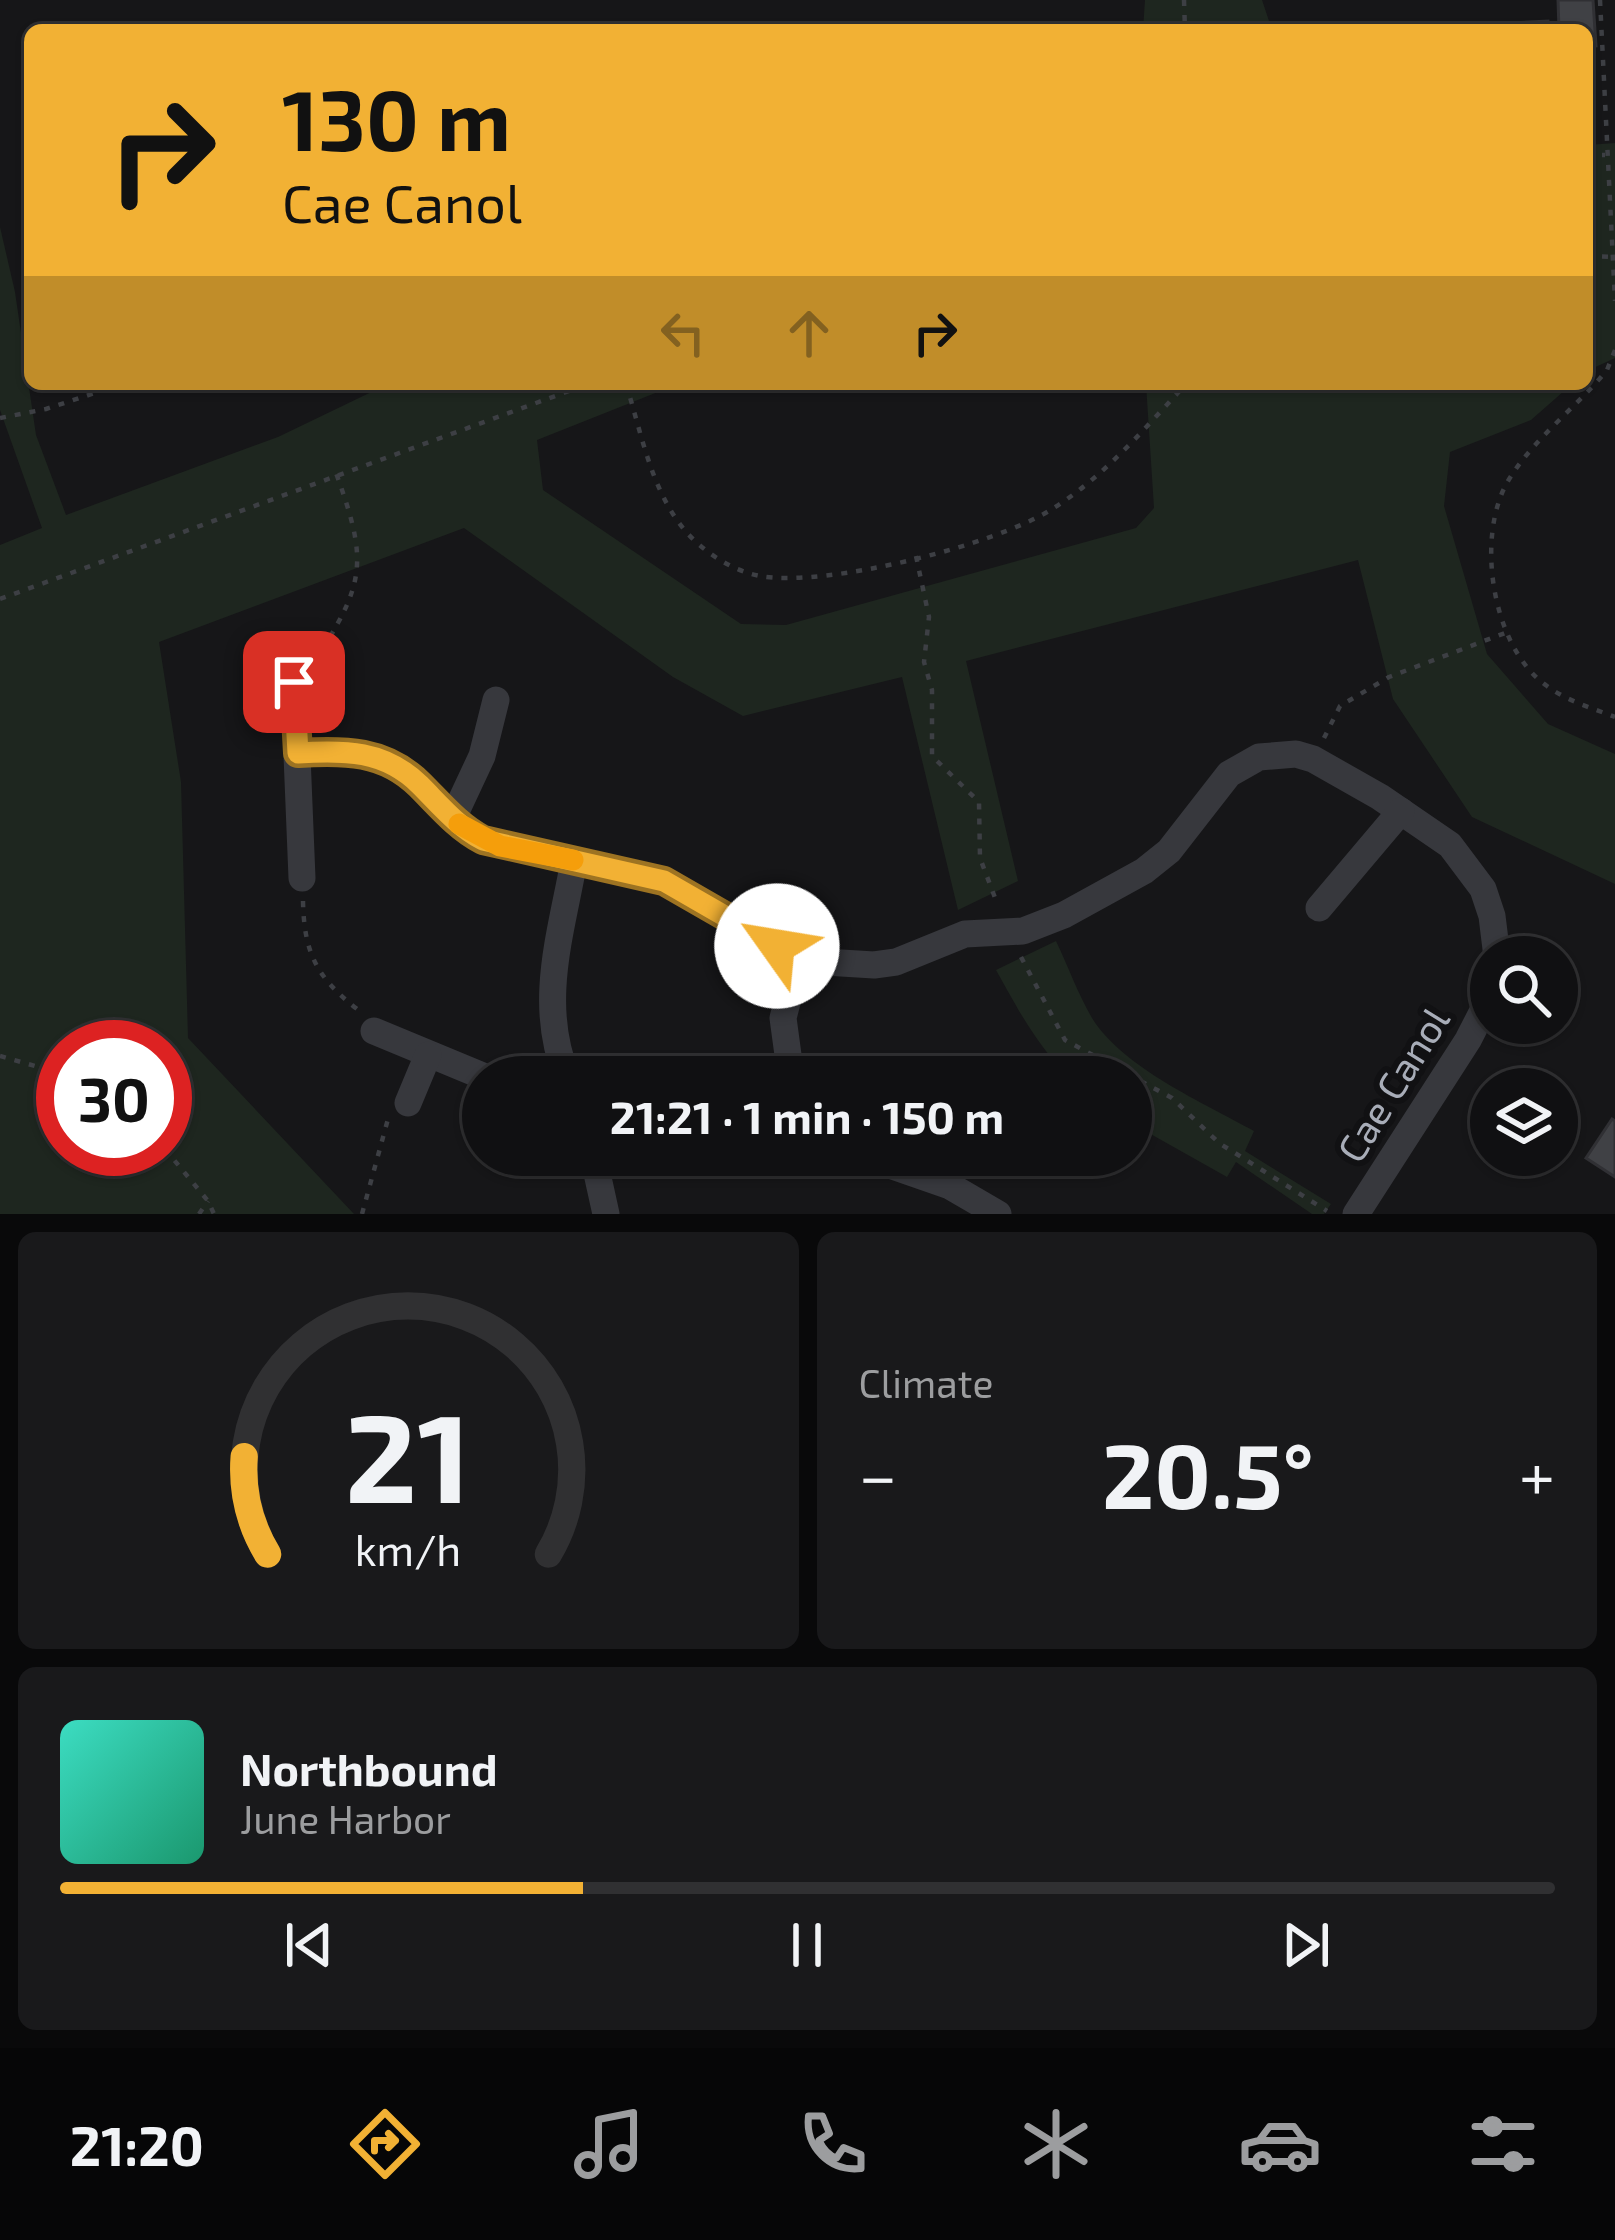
<!DOCTYPE html>
<meta charset="utf-8">
<style>
body{margin:0;font-family:"Exo 2",sans-serif;background:#19191b;color:#f1f3f6;height:100vh;display:flex;flex-direction:column;font-size:45px;white-space:nowrap}
*{box-sizing:border-box;margin:0}
p{font-size:39px;color:#9c9d9f}
.icon{flex:none;width:66px;height:66px;fill:none;stroke:currentColor;stroke-width:2;stroke-linecap:round;stroke-linejoin:round}
.map{position:relative;height:1214px;overflow:hidden}
.sheet{display:flex;flex-direction:column;gap:18px;padding:18px;background:#09090a;flex:1}
.sheet>*{flex:none}
.hud{position:absolute;left:24px;top:24px;width:1569px;height:366px;border-radius:18px;box-shadow:0 3px 9px #0004,0 0 0 3px #303032;background:#f2b134;color:#111;overflow:hidden}
.fabs{position:absolute;left:1470px;top:936px;display:grid;gap:24px}
.fabs a{display:grid;place-items:center;width:108px;height:108px;border-radius:50%;background:#101012;box-shadow:0 3px 9px #0004,0 0 0 3px #303032;font-size:60px}
.speed{position:absolute;left:36px;top:1020px;display:flex;gap:24px;font-size:60px;font-weight:700;text-align:center}
.speed>*{display:grid;place-content:center;width:156px;height:156px;border-radius:50%;background:#101012;box-shadow:0 3px 9px #0004,0 0 0 3px #303032;line-height:1}
.speed .limit{border:18px solid #d22;background:#fff;color:#111}
.pin{position:absolute;display:grid;place-items:center;width:102px;height:102px;color:#fff;margin:-51px;border-radius:24px;box-shadow:0 6px 18px #0006}
.me{position:absolute;width:132px;margin:-66px;rotate:302deg;stroke-linejoin:round;filter:drop-shadow(0 0 9px #0008)}
.turn{display:flex;align-items:center;gap:42px;height:252px;padding:0 60px;font-size:54px}
.turn .icon{width:156px;height:156px;stroke-width:2.5}
.turn b{display:block;font-size:84px;line-height:102px}
.lanes{display:flex;align-items:center;height:114px;padding:0 60px;background:#0003;justify-content:center;gap:60px;direction:ltr}
.lanes .off{opacity:.35}
.big{font-size:90px;font-weight:700;line-height:1.1}
.sheet .widget{flex:1;display:flex;flex-direction:column;justify-content:center;gap:18px;min-width:0;padding:0 42px;border-radius:18px;background:#19191b}
.sheet .dial{align-items:center;gap:0}
.dial svg{height:312px;overflow:visible;fill:none;stroke:#303032;stroke-width:7;stroke-linecap:round;text-anchor:middle}
.dial text{fill:#f1f3f6;stroke:none}
.song{display:flex;align-items:center;gap:36px}
.cover{width:144px;height:144px;border-radius:18px;background:linear-gradient(135deg,hsl(170 70% 55%),hsl(160 70% 35%))}
.played{height:12px;border-radius:6px;background:linear-gradient(90deg,#f2b134 35%,#303032 35%)}
.keys{display:flex;justify-content:space-around;direction:ltr}
.heat{display:flex;justify-content:space-between;align-items:center;font-size:66px;direction:ltr}
.sheet .tiles{flex:1;display:grid;gap:18px;grid-template-columns:1fr 1fr}
.widget:last-child{grid-column:span 2}
.trip{position:absolute;left:462px;top:1056px;width:690px;height:120px;border-radius:60px;background:#101012;box-shadow:0 3px 9px #0004,0 0 0 3px #303032;font-weight:700;line-height:120px;text-align:center}
.tab-bar{display:flex;height:192px;justify-content:space-around;align-items:center;background:#060607;color:#9c9d9f}
.tab-bar .icon{width:84px;height:84px}
.tab-bar .active{color:#f2b134}
.tab-bar b{font-size:54px;color:#f1f3f6}
.map>svg:first-child{display:block}
.green{fill:#1e261f;fill-rule:evenodd}
.building{fill:#404145;stroke:#303034;stroke-width:3}
.lines{fill:none;stroke-linecap:round;stroke-linejoin:round}
.path{stroke:#3d3f44;stroke-width:4.5;stroke-dasharray:6 9;stroke-linecap:butt}
.minor{stroke:#37383d;stroke-width:27}
.route-casing{stroke:#9d7322;stroke-width:30}
.route{stroke:#f2b134;stroke-width:21}
.slow{stroke:#f59e0b;stroke-width:21}
.labels{text-anchor:middle;dominant-baseline:central;stroke-width:12;stroke-linejoin:round;paint-order:stroke}
.street-label{font-size:39px;fill:#a8adb8;stroke:#111113}
</style>
<div class="map">
<svg width="1615" height="1214" viewBox="0 0 1615 1214">
<rect width="100%" height="100%" fill="#161618"/>
<!-- green -->
<g class="green">
<path d="M1145,0H1262L1269,21L1279,30H1143Z"/>
<path d="M1615,143V358L1587,371V145Z"/>
<path d="M0,227L15,292L36,435L66,515L278,437L388,384H678L537,440L543,490L741,624L786,625L1136,528L1154,508L1146,384H1572L1531,420L1450,452L1444,506L1487,654L1548,724L1615,754V884L1472,817L1393,699L1358,560L966,661L1018,881L958,910L902,677L743,716L673,677L464,528L159,642L181,782L188,1038L354,1214H0V545L42,528L0,410ZM63,1047H165V1149H63Z"/>
<path d="M1056,941C1068,966 1078,994 1092,1018C1123,1068 1204,1103 1254,1131L1245,1151L1331,1204L1324,1214H1312L1236,1162L1227,1177L1131,1123V1077H1069C1038,1047 1017,1008 996,970Z"/>
</g>
<!-- building -->
<g class="building">
<path d="M1558,0H1593L1596,46L1587,47V30H1559Z"/>
<path d="M1548,21L1549,30H1491V24Z"/>
<path d="M1612,1119L1615,1121V1177L1586,1158Z"/>
</g>
<g class="lines">
<!-- path -->
<g class="path">
<path d="M1184,0L1185,30"/>
<path d="M1600,0L1615,301"/>
<path d="M1587,155H1605"/>
<path d="M1587,256L1615,257"/>
<path d="M1615,350L1607,370C1576,408 1533,439 1508,481C1475,537 1492,648 1547,686C1567,701 1592,708 1615,717"/>
<path d="M626,384C643,438 653,502 696,542C714,558 735,571 760,576C825,588 996,545 1052,509C1104,477 1145,428 1186,384"/>
<path d="M0,418L46,409L122,384"/>
<path d="M916,556L929,617L924,662L932,690V756L979,802L980,858L997,903"/>
<path d="M0,599L588,384"/>
<path d="M314,662C366,583 368,561 336,473"/>
<path d="M1324,738L1340,706L1389,677L1505,633"/>
<path d="M303,901C304,952 316,977 357,1009"/>
<path d="M1021,957L1065,1040L1172,1098L1219,1143L1327,1211"/>
<path d="M0,1056L63,1074"/>
<path d="M165,1149L208,1201L214,1214"/>
<path d="M199,1214L208,1201"/>
<path d="M362,1214L388,1119"/>
</g>
<!-- minor -->
<g class="minor">
<path d="M294,682L302,878"/>
<path d="M298,753C344,750 384,750 420,785C440,805 458,826 483,840L664,881L799,956L825,962L874,965L896,962L965,934L1023,931L1064,915L1144,871L1169,851L1229,774L1259,757L1296,754L1313,759L1380,797L1450,845L1483,889L1492,916L1497,957"/>
<path d="M453,818L482,756L496,700"/>
<path d="M1319,908L1401,811"/>
<path d="M374,1031L485,1077"/>
<path d="M567,1077C537,1004 561,934 574,861"/>
<path d="M791,1077L783,1018L799,956"/>
<path d="M408,1103L428,1055"/>
<path d="M593,1155L606,1214"/>
<path d="M861,1155L950,1186L998,1214"/>
<path d="M1356,1214L1468,1040L1491,995"/>
</g>
</g>
<g class="lines">
<!-- route casing -->
<g class="route-casing">
<path id="route" d="M294,682L298,753C344,750 385,750 420,785C440,805 458,827 483,840L664,881L777,946"/>
</g>
<!-- route -->
<use href="#route" class="route"/>
<!-- slow -->
<path class="slow" d="M459,824L500,846L573,860"/>
</g>
<g class="labels">
<!-- street labels -->
<g class="street-label">
<text transform="translate(1392 1084) rotate(-58)">Cae Canol</text>
</g>
</g>
</svg>
<div class="fabs">
<a><svg class="icon" aria-label="search" viewBox="0 0 24 24"><circle cx="10" cy="10" r="6"/><path d="M15 15l6 6"/></svg></a>
<a><svg class="icon" aria-label="layers" viewBox="0 0 24 24"><path d="M12 4l9 5-9 5-9-5zM3 14l9 5 9-5"/></svg></a>
</div>
<div class="speed"><div class="limit">30</div></div>
<div class="pin" style="left:294px;top:682px;background:#d93025"><svg class="icon" aria-label="arrive" viewBox="0 0 24 24"><path d="M6 21V4h12l-3 4 3 4H6"/></svg></div>
<svg class="me" style="left:777px;top:946px" viewBox="-20 -20 40 40"><circle r="19" fill="#fff"/><path d="M0-13L10 11 0 6-10 11z" fill="#f2b134"/></svg>
<div class="trip">21:21 · 1 min · 150 m</div>
<div class="hud">
<div class="turn"><svg class="icon" aria-label="right" viewBox="0 0 24 24"><path d="M7 20v-9h11M14 6l5 5-5 5"/></svg><div><b>130 m</b>Cae Canol</div></div>
<div class="lanes"><svg class="icon off" aria-label="left" viewBox="0 0 24 24"><path d="M17 20v-9H6M10 6l-5 5 5 5"/></svg><svg class="icon off" aria-label="ahead" viewBox="0 0 24 24"><path d="M12 20V5M6 11l6-6 6 6"/></svg><svg class="icon" aria-label="right" viewBox="0 0 24 24"><path d="M7 20v-9h11M14 6l5 5-5 5"/></svg></div>
</div>
</div>
<section class="sheet">
<div class="tiles">
<div class="widget dial"><svg viewBox="0 0 100 80">
<path d="M14 69A42 42 0 1 1 86 69"/>
<path d="M14 69A42 42 0 0 1 8 44" stroke="#f2b134"/>
<text x="50" y="56" font-size="32" font-weight="700">21</text>
<text x="50" y="72" font-size="11">km/h</text>
</svg></div>
<div class="widget"><p>Climate</p>
<div class="heat"><a>−</a><b class="big">20.5°</b><a>+</a></div>
</div>
<div class="widget">
<div class="song"><i class="cover"></i><div><b>Northbound</b><p>June Harbor</p></div></div>
<div class="played"></div>
<div class="keys"><svg class="icon" aria-label="previous" viewBox="0 0 24 24"><path d="M18 5L8 12l10 7zM5 5v14"/></svg><svg class="icon" aria-label="pause" viewBox="0 0 24 24"><path d="M8 5v14M16 5v14"/></svg><svg class="icon" aria-label="next" viewBox="0 0 24 24"><path d="M6 5l10 7-10 7zM19 5v14"/></svg></div>
</div>
</div>
</section>
<nav class="tab-bar">
<b>21:20</b>
<svg class="icon active" aria-label="directions" viewBox="0 0 24 24"><path d="M12 3l9 9-9 9-9-9zM9 14v-3h6M13 9l2 2-2 2"/></svg>
<svg class="icon" aria-label="music" viewBox="0 0 24 24"><path d="M9 18V5l10-2v13"/><circle cx="6" cy="18" r="3"/><circle cx="16" cy="16" r="3"/></svg>
<svg class="icon" aria-label="phone" viewBox="0 0 24 24"><path d="M5 4h4l2 5-3 2q2 4 5 5l2-3 5 2v4C11 20 4 13 5 4z"/></svg>
<svg class="icon" aria-label="climate" viewBox="0 0 24 24"><path d="M12 3v18M4 7l16 10M4 17L20 7"/></svg>
<svg class="icon" aria-label="car" viewBox="0 0 24 24"><path d="M5 17H2v-5l4-1 3-4h7l3 4 3 1v5h-3M9 17h6M6 11h13"/><circle cx="7" cy="17" r="2"/><circle cx="17" cy="17" r="2"/></svg>
<svg class="icon" aria-label="filters" viewBox="0 0 24 24"><path d="M4 7h16M4 17h16"/><circle cx="9" cy="7" r="2"/><circle cx="15" cy="17" r="2"/></svg>
</nav>
